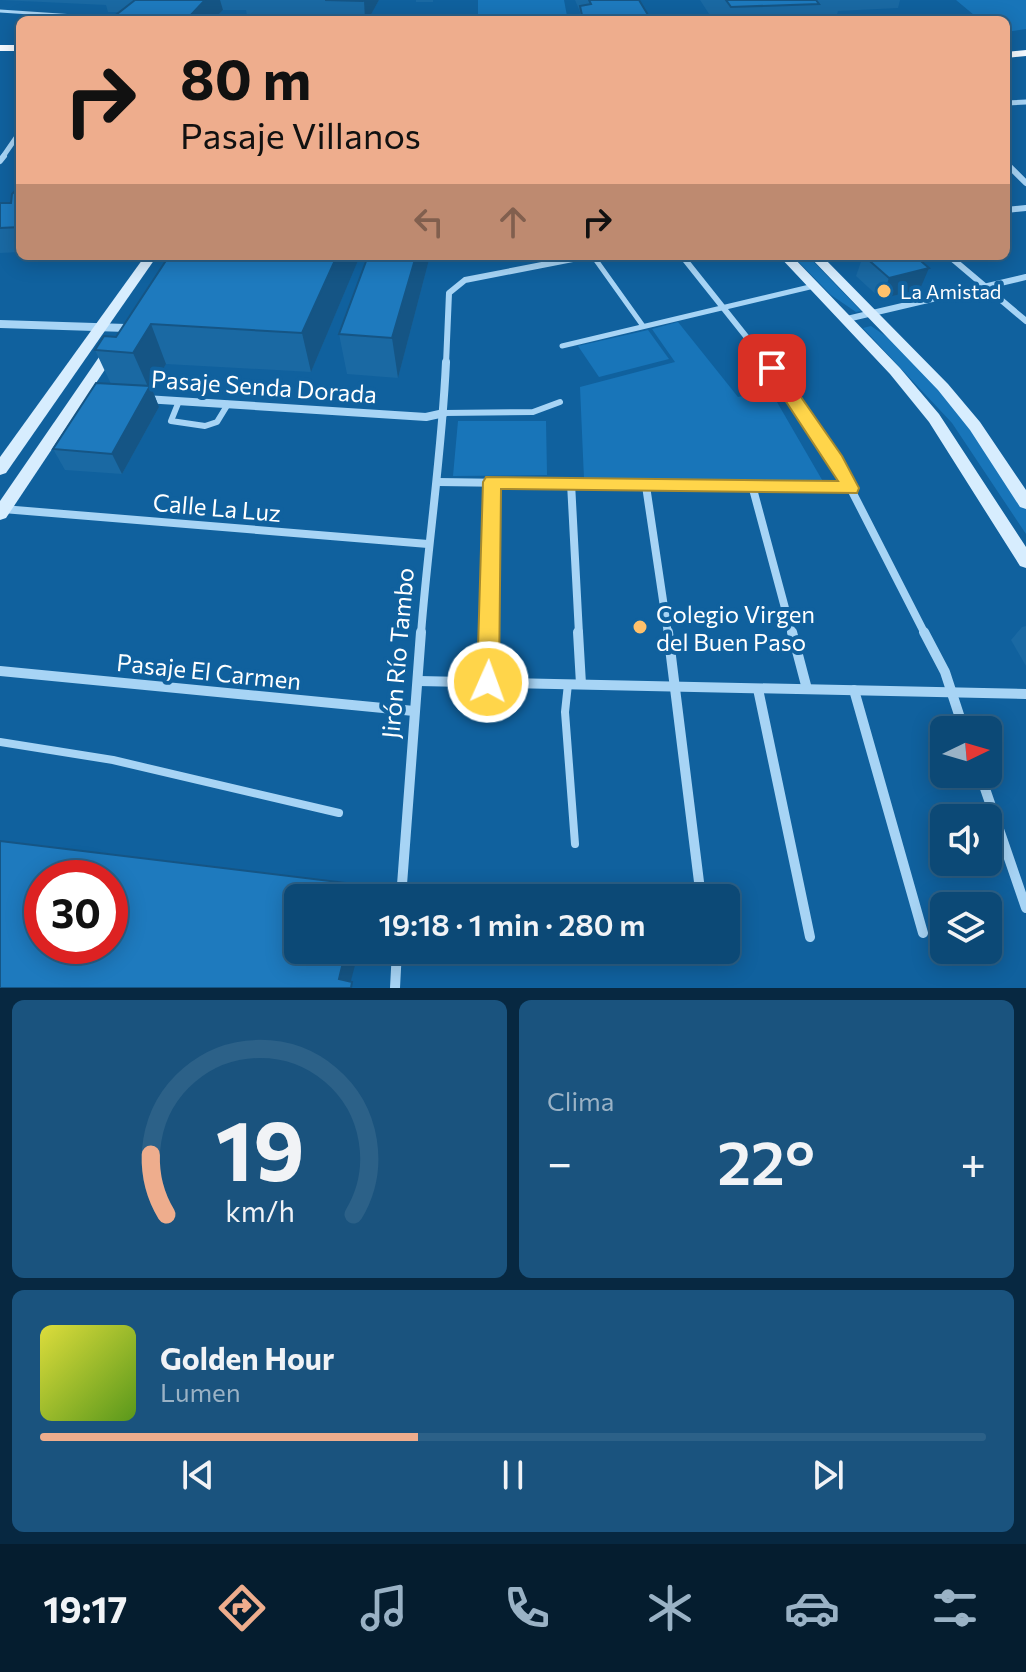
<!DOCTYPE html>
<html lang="es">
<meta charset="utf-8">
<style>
body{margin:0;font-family:Commissioner,sans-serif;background:#1a537e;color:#f1f3f6;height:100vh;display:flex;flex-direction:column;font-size:30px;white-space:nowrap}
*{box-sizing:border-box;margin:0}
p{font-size:26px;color:#9ab2c5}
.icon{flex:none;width:44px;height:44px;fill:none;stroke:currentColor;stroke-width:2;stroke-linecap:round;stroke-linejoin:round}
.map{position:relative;height:988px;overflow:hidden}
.sheet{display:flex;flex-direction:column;gap:12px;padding:12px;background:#072841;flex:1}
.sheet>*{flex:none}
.hud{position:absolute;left:16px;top:16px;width:994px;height:244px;border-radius:12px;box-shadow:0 4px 20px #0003,0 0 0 2px #2c6188;background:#eead8d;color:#111;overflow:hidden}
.needle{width:52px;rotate:85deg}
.controls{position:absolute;left:930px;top:716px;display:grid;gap:16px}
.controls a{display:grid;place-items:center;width:72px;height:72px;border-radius:12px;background:#0c4976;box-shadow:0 4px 20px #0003,0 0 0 2px #2c6188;font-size:40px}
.speed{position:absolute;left:24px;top:860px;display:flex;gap:16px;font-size:40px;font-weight:700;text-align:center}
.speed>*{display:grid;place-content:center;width:104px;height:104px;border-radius:50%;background:#0c4976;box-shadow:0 4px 20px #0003,0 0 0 2px #2c6188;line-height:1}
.speed .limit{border:12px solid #d22;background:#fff;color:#111}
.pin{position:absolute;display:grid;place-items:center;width:68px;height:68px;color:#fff;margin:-34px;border-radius:16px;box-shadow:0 4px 12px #0006}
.me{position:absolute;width:88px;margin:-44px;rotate:2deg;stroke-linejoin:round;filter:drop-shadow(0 0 6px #0008)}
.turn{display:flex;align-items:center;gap:28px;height:168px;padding:0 32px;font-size:36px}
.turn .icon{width:104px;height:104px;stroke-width:2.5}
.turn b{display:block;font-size:56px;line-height:68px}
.lanes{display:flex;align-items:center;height:76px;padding:0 32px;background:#0003;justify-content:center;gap:40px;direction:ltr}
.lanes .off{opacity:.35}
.big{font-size:60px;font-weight:600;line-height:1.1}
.sheet .card{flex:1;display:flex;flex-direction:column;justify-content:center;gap:12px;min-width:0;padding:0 28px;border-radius:12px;background:#1a537e}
.sheet .dial{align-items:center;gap:0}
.dial svg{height:208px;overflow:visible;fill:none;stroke:#2c6188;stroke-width:7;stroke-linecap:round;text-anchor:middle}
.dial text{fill:#f1f3f6;stroke:none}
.song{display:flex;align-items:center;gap:24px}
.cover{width:96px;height:96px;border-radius:12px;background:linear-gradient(135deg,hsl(60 70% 55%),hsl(90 70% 35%))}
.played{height:8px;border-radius:4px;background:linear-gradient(90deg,#eead8d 40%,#2c6188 40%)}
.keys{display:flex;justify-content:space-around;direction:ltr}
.heat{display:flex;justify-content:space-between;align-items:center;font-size:44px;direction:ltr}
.sheet .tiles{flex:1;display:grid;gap:12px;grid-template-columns:1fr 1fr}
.card:last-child{grid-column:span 2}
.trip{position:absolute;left:284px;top:884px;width:456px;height:80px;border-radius:12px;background:#0c4976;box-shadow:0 4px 20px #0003,0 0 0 2px #2c6188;font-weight:600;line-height:80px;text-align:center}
.tab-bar{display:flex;height:128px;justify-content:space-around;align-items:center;background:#051d2f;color:#9ab2c5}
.tab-bar .icon{width:56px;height:56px}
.tab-bar .on{color:#eead8d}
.tab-bar b{font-size:36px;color:#f1f3f6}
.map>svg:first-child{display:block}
.green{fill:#1875b9}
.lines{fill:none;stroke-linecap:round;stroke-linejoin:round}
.service-far2{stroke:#a7d4f5;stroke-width:3}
.service-far1{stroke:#a7d4f5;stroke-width:6}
.service{stroke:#a7d4f5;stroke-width:8}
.pedestrian{stroke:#a7d4f5;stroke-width:5}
.minor-far3{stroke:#a7d4f5;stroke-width:5}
.minor-far2{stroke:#a7d4f5;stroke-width:6}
.minor-far1{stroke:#a7d4f5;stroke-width:8}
.minor{stroke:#a7d4f5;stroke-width:10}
.tertiary{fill:#a7d4f5;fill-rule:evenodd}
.secondary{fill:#d7edfe;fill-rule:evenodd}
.primary{fill:#f5faff;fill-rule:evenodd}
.wall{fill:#1a69a3}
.shaded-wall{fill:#155585}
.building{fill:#1e7abe;stroke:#155585;stroke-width:2;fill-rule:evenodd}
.route{fill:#ffd54a;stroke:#a68a30;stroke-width:2}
.poi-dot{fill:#ffc16b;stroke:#10619e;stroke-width:3}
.labels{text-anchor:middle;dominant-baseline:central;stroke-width:8;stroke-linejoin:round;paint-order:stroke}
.far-poi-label{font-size:20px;fill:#fff;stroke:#10619e;text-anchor:start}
.street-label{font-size:24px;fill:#fff;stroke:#10619e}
.poi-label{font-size:24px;fill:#fff;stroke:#10619e;text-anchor:start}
</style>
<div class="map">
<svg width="1026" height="988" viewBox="0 0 1026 988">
<rect width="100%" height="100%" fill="#10619e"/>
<!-- green -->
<g class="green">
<path d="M478,0H564L567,16H478Z"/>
<path d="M956,0H1026V29L1006,32V20H980Z"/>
<path d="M793,256H808L861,311L856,312L831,295Z"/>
<path d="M678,322L738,397L770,390L825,485L584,479L580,387L675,362L652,329Z"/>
<path d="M871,326L899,345L940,387L1026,508V534L952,423L863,328Z"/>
<path d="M648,330L669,359L599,377L578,346Z"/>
<path d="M458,421H546L547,475L453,476Z"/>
</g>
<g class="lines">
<!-- service-far2 -->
<path class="service-far2" d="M0,11L134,20"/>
<!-- service-far1 -->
<g class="service-far1">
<path d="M179,401L171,421L205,426L217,422L228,404"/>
<path d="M444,413L533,412L560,402"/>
</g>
<!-- service -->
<g class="service">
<path d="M568,684L565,712L575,844"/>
<path d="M0,742L113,760L339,813"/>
</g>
<!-- pedestrian -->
<g class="pedestrian">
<path d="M593,256L643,326"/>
<path d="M562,346L814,286"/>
</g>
<!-- minor-far3 -->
<g class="minor-far3">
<path d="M1006,103L1026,102"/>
<path d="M2,158L20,132"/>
</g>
<!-- minor-far2 -->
<g class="minor-far2">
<path d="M0,161L4,156"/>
<path d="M1006,163L1026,183"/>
<path d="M1006,210L1026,208"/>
<path d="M682,256L768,364"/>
<path d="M949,256L1026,321"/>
<path d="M847,319L1026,277"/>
<path d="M446,364L449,293L465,280L588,256"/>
</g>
<!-- minor-far1 -->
<g class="minor-far1">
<path d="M767,362L836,460L925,634"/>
<path d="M145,399L426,417L444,413"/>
<path d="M438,482L850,488"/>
<path d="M571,483L579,634"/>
<path d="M646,486L668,634"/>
<path d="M753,489L792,634"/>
<path d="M3,509L428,544"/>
<path d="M421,634C428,543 442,453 446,362"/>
<path d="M489,634L492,482"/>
</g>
<!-- minor -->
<g class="minor">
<path d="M578,632L581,684"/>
<path d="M668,632L701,898"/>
<path d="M792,632L807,689"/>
<path d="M924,632L945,672L964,730"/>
<path d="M0,671L414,711"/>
<path d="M419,681L1026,694"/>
<path d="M488,682L489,632"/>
<path d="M758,689L810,937"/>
<path d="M854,690L923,933"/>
<path d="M980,774L1026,908"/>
<path d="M401,898L421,632"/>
<path d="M395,988L397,950"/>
</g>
<!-- tertiary -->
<path class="tertiary" d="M0,320L126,324L132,328L126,332L0,328Z"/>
<!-- secondary -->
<g class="secondary">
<path d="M145,256H157L6,473L0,475V457Z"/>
<path d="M779,256H792L900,368L939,414L1026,547V568L1020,566L929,422L890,374Z"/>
<path d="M809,256H822L948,384L980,422L1026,490V509L1020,507L970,430L938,390Z"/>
<path d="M113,343L120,347L6,518L0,520V501L108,344Z"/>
</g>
<!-- primary -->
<g class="primary">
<rect x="0" y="45" width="20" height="6"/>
<path d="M1026,50V56L1006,58V52Z"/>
</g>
</g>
<!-- wall -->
<g class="wall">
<path d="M0,0H379L368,20H248L246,10H223L213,20H113L112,18L120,12H108L106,5Z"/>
<rect x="416" y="0" width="17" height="2"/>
<path d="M575,0H639L651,20H579L580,12Z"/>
<path d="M700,0H900L898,8L838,11L835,20H713Z"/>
<path d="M20,186V252L0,253V203H11Z"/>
<path d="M169,256H360L311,372L166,364L152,389L159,407L122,474L65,470L53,449L111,384L95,350L116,337Z"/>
<path d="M430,256L398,378L347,374L339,334Z"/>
<path d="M863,256H915L920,289L881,299L856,276Z"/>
<path d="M1026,626V666L1011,640L1022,627Z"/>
</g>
<!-- shaded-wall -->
<g class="shaded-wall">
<path d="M205,0H220L223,10L213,20H190L189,17Z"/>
<path d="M364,0H379L368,20H365Z"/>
<path d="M337,256H360L311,372L302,333Z"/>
<path d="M416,256H430L398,378L392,338Z"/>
<path d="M929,268L920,289L881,299L889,278Z"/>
<path d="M151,324L166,364L152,389L159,407L122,474L112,454L149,389L133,353Z"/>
<path d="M363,885L369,898H360Z"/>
<path d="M346,950H359L349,988L339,979Z"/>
</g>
<!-- building -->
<g class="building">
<path d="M135,0H205L189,17L153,15L149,20L112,18Z"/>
<path d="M325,0H364L363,1Z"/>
<path d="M589,0H639L651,20H583L580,6L591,4Z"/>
<path d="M726,0H816L819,4L731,7Z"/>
<path d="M20,186V227L0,228V203H11L12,194Z"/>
<path d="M169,256H337L302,333L151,324L133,353L95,350L104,336L116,337Z"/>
<path d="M368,256H416L392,338L339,334Z"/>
<path d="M864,256H915L929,268L889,278Z"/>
<path d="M96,383L150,386L112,454L53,449Z"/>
<path d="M0,841L363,885L360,898H298V950H346L339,979L352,982L351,988H0ZM42,878H110V946H42Z"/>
</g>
<!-- route -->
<path class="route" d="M772,363L778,364L842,456L859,488L857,493L501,489L499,682L496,689L488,692L481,689L477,682L483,482L486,477L838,481L764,368Z"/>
<!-- markers -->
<g class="poi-dot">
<circle cx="884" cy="291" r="8"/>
<circle cx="640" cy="627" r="8"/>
</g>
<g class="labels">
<!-- far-poi labels -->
<g class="far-poi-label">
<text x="900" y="291">La Amistad</text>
</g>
<!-- street labels -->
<g class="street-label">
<text transform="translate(264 386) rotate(4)">Pasaje Senda Dorada</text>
<text transform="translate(217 507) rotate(5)">Calle La Luz</text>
<text transform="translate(397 653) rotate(-85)">Jirón Río Tambo</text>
<text transform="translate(209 671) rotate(6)">Pasaje El Carmen</text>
</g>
<!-- poi labels -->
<g class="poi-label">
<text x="656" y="613">Colegio Virgen<tspan x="656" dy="28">del Buen Paso</tspan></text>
</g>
</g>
</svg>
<div class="controls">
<a><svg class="needle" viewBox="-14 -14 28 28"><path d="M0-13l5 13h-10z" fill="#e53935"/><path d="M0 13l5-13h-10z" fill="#9ab2c5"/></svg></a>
<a><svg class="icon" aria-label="sound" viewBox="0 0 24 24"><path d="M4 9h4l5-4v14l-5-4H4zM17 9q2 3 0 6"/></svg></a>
<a><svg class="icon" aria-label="layers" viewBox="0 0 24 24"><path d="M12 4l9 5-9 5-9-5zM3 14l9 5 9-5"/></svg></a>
</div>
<div class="speed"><div class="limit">30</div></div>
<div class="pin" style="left:772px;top:368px;background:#d93025"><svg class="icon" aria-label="arrive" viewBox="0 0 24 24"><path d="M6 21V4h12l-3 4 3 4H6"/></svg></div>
<svg class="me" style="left:488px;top:682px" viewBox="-20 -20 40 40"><circle r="17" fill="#ffd54a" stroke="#fff" stroke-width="3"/><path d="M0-11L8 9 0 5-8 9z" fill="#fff"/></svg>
<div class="trip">19:18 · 1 min · 280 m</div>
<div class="hud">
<div class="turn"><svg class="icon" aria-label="right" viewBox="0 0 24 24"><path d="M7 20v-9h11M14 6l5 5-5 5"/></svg><div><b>80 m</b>Pasaje Villanos</div></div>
<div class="lanes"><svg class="icon off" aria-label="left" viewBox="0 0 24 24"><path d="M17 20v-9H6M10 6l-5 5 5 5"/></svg><svg class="icon off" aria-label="ahead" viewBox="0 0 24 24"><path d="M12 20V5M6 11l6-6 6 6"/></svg><svg class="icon" aria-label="right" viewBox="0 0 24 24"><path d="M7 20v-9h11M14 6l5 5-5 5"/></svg></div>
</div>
</div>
<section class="sheet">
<div class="tiles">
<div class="card dial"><svg viewBox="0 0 100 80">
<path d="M14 69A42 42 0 1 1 86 69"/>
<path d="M14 69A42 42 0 0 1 8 46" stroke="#eead8d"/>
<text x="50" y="56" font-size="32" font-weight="700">19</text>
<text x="50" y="72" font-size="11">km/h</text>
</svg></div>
<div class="card"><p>Clima</p>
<div class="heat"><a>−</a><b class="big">22°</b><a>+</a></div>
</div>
<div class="card">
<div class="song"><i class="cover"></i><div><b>Golden Hour</b><p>Lumen</p></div></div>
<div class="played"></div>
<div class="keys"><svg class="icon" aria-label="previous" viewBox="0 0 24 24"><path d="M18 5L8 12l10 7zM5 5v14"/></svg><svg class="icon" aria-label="pause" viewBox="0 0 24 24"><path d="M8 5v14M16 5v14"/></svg><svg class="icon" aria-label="next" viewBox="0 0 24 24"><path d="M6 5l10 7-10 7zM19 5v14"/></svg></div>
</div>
</div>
</section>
<nav class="tab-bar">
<b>19:17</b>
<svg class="icon on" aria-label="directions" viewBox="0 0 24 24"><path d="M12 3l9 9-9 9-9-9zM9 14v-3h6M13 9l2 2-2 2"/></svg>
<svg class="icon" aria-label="music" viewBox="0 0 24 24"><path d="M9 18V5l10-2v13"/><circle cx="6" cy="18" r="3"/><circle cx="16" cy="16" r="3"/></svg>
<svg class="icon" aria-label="phone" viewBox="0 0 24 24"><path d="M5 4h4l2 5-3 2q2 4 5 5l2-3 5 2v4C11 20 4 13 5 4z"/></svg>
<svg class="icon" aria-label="climate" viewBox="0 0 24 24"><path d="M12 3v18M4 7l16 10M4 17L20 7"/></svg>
<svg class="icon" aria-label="car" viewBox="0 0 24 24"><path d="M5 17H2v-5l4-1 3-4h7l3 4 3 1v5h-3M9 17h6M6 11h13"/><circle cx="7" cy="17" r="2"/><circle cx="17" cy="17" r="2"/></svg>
<svg class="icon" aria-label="filters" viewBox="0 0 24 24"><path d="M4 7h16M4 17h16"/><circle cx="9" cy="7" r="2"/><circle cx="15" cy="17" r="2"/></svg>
</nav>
